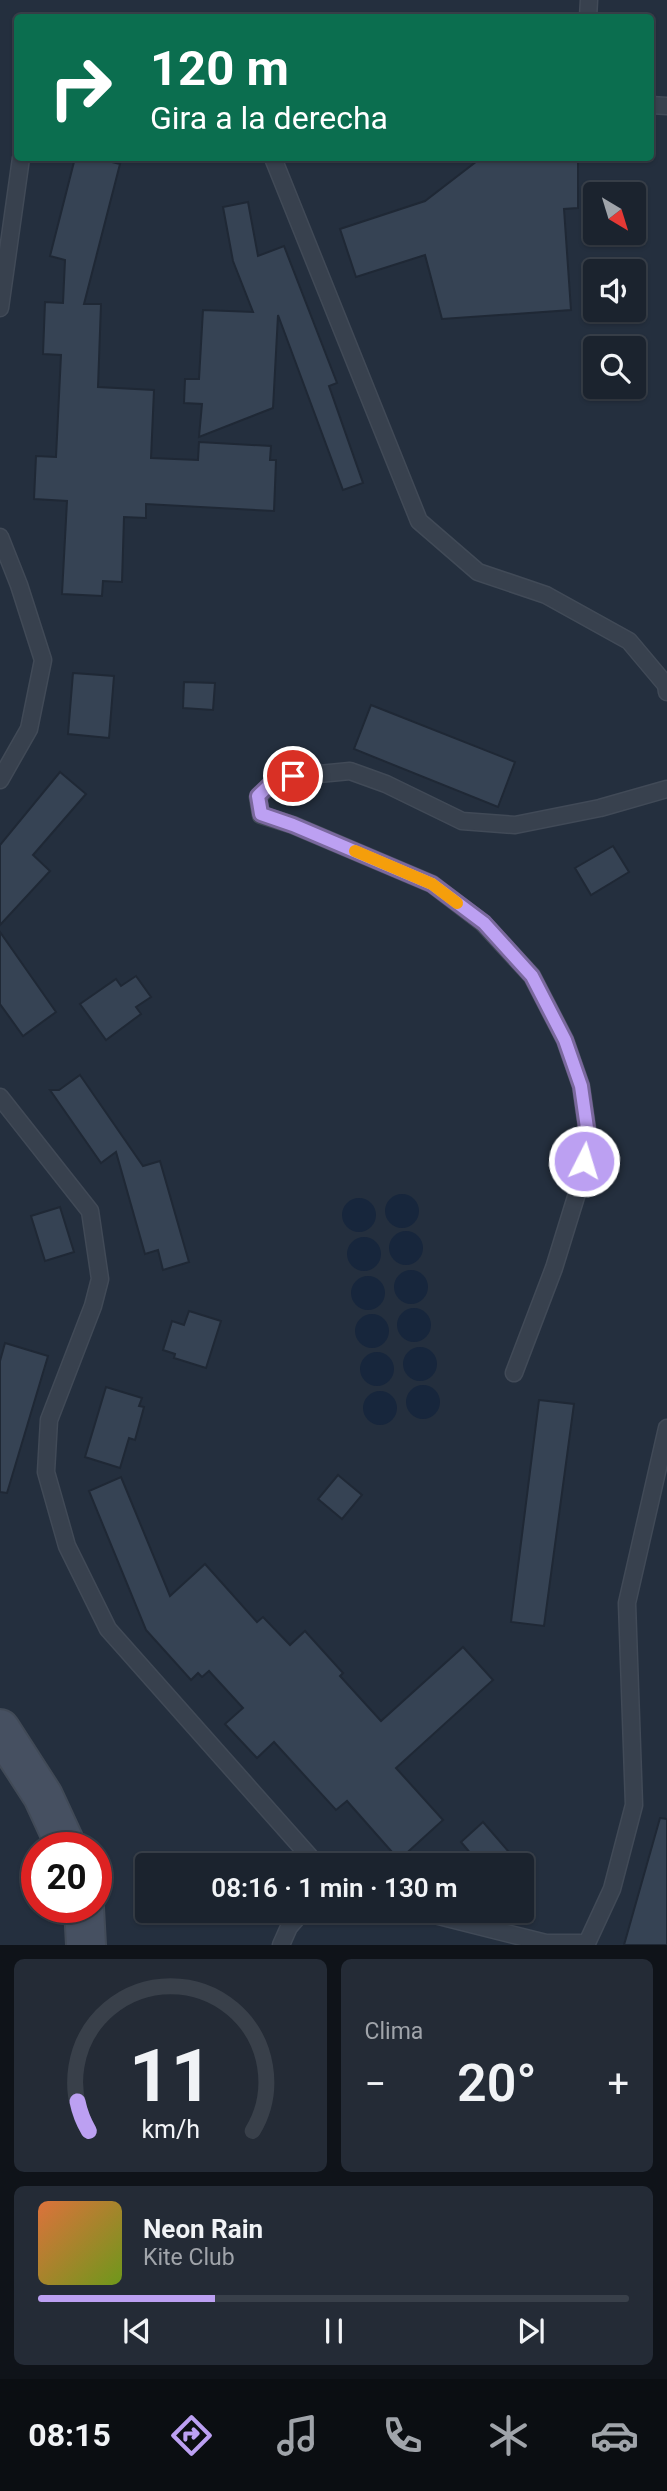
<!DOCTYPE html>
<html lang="es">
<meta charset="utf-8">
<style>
body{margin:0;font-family:Roboto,sans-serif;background:#242b36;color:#f1f3f6;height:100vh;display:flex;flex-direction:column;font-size:26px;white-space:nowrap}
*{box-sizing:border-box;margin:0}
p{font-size:23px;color:#a0a4aa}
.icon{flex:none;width:38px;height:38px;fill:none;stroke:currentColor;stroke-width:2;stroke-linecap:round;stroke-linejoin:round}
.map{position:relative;height:1945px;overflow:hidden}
.sheet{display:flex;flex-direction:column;gap:14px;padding:14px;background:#0f1319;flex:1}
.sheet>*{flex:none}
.guide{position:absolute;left:14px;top:14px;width:640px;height:147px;border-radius:7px;box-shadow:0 2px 5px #0004,0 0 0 2px #39404a;background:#0b6e4f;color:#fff;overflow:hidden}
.needle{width:46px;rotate:142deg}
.fabs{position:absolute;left:583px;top:182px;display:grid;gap:14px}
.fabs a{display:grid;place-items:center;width:63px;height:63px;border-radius:7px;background:#1b232e;box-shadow:0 2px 5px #0004,0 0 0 2px #39404a;font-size:35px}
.speed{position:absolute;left:21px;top:1832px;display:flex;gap:14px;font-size:35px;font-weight:700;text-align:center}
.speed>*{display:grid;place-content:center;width:91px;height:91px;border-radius:50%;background:#1b232e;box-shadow:0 2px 5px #0004,0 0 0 2px #39404a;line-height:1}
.speed .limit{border:10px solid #d22;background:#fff;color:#111}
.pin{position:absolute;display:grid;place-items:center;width:60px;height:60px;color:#fff;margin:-30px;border:4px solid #fff;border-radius:50%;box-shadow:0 2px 7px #0007}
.me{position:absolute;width:77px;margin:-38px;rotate:5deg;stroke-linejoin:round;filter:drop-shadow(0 0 5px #0008)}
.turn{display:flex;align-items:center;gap:24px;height:147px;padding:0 21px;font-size:32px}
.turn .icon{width:91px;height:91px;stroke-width:2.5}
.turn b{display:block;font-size:49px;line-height:60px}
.big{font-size:52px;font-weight:600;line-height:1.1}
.sheet .tile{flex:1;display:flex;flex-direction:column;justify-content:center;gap:10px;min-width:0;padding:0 24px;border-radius:10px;background:#242b36}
.sheet .dial{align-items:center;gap:0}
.dial svg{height:182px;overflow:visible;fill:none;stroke:#39404a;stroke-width:7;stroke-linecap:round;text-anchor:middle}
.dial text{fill:#f1f3f6;stroke:none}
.song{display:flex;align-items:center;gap:21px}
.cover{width:84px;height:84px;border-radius:10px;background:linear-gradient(135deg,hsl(20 70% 55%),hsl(80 70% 35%))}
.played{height:7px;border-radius:4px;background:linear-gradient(90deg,#bca0f2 30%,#39404a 30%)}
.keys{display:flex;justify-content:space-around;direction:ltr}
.heat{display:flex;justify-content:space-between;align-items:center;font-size:38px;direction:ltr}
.sheet .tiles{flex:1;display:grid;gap:14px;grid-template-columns:1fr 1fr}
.tile:last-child{grid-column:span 2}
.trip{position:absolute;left:135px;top:1853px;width:399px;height:70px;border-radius:7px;background:#1b232e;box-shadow:0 2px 5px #0004,0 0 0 2px #39404a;font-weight:600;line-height:70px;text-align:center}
.dock{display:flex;height:112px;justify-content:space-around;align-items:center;background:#0b0e12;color:#a0a4aa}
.dock .icon{width:49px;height:49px}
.dock .on{color:#bca0f2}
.dock b{font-size:32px;color:#f1f3f6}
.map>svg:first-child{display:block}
.water{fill:#17263c}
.building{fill:#364354;stroke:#1f2835;stroke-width:2}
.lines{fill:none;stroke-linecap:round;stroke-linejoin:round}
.lane-casing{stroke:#414a57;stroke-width:19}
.secondary-casing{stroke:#414a57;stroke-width:42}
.lane{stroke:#38414e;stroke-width:16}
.secondary{stroke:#465061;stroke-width:38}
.route-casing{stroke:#7a689d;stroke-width:18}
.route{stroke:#bca0f2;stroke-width:12}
.slow{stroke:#f59e0b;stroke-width:12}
</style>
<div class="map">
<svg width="667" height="1945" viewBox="0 0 667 1945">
<rect width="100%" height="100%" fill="#242f3e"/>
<!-- water -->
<g class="water">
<circle cx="402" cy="1211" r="17"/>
<circle cx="359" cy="1215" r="17"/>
<circle cx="406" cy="1248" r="17"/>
<circle cx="364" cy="1254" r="17"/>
<circle cx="411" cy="1287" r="17"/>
<circle cx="368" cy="1293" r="17"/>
<circle cx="414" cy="1325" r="17"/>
<circle cx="372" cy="1331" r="17"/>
<circle cx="420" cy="1364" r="17"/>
<circle cx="377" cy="1369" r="17"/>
<circle cx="423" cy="1402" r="17"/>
<circle cx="380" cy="1408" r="17"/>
</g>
<!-- building -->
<g class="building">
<path d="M75,158H96L120,164L84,304H101L98,387L154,390L151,458L198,460L199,442L271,446L270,460H276L274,511L146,504V518L124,517L122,582L103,581L102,596L62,594L67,501L34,499L36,456L56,457L61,355L43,354L45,302L63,303L65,260L50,256Z"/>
<path d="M481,158H578V208L564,209L571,310L442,319L425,255L356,277L340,229L425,201Z"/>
<path d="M248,202L258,256L284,246L337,383L329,386L363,483L343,490L278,315L273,408L199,437L202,404L184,403L185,379H199L203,310L253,312L233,261L223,207Z"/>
<path d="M73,673L114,676L109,738L68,734Z"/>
<path d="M184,682L215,683L213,710L183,708Z"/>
<path d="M371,705L515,762L498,807L354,749Z"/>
<path d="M60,772L86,794L33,855L50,871L0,925V845Z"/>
<path d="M613,846L629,872L591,895L575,868Z"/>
<path d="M0,932L56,1012L23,1036L0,1004Z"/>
<path d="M136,976L151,997L136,1007L141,1014L106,1040L80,1004L116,979L121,986Z"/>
<path d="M80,1075L143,1166L160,1161L189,1262L163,1270L158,1250L145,1254L116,1152L101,1163L50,1090H59Z"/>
<path d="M60,1207L74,1252L45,1261L31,1216Z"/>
<path d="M189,1311L221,1321L206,1368L174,1358L175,1354L163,1350L172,1321L184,1325Z"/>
<path d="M5,1343L48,1356L7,1493L0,1492V1361Z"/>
<path d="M106,1387L142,1398L139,1406L144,1407L135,1440L129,1438L120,1468L85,1457Z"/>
<path d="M539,1400L574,1404L544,1626L511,1622Z"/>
<path d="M338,1475L362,1495L342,1519L318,1499Z"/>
<path d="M121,1477L170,1596L205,1564L257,1622L263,1617L290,1645L305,1631L343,1673L340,1676L381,1721L463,1647L493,1680L396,1768L443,1820L399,1860L347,1801L336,1810L274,1742L257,1758L225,1724L243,1708L209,1671L202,1677L198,1673L191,1680L146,1630L89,1491Z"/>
<path d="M660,1818L667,1819V1945H624Z"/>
<path d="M483,1822L521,1866H481L461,1842Z"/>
</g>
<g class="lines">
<!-- lane casing -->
<g class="lane-casing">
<g id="lane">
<path d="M588,18L589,0"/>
<path d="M651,105L667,106"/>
<path d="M273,158L419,521L478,572L546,595L629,641L666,685L667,692"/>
<path d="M0,308L21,158"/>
<path d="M0,537L19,585L43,660L29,729L0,780"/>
<path d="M0,1097L90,1211L100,1279L93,1306L49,1420L46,1472L67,1546L108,1629L311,1858L312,1866"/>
<path d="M514,1373L554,1268L579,1187L588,1135L581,1086L565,1040L532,976L483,923L432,884L293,825L261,815L258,797L277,778L350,771L386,784L462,821L515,825L600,808L667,789"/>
<path d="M419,1911L546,1943H587L612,1889L634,1805L627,1603L667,1428"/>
<path d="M281,1945L289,1927L303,1911"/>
</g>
</g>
<!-- secondary casing -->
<g class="secondary-casing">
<g id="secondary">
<path d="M0,1729L43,1796L67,1848"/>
<path d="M84,1908L86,1945"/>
</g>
</g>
<!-- lane -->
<use href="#lane" class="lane"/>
<!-- secondary -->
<use href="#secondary" class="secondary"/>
</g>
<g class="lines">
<!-- route casing -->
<g class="route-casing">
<path id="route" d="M293,776L277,778L258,796L261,814L293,825L432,884L484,923L532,976L565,1040L581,1086L588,1135L584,1161"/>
</g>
<!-- route -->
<use href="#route" class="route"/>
<!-- slow -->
<path class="slow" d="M355,851L432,884L457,903"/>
</g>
</svg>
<div class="fabs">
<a><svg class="needle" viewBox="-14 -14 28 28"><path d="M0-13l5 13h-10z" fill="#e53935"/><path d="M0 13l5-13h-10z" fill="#a0a4aa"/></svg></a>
<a><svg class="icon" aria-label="sound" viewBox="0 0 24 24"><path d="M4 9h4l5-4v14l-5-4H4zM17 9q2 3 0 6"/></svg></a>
<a><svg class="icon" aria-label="search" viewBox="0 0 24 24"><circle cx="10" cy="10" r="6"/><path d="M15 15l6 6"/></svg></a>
</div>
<div class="speed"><div class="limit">20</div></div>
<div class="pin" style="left:293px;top:776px;background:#d93025"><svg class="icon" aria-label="arrive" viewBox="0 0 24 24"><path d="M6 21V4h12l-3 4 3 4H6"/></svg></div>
<svg class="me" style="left:584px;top:1161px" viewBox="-20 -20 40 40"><circle r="17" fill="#bca0f2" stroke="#fff" stroke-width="3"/><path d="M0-11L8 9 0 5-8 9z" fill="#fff"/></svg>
<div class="trip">08:16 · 1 min · 130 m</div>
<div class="guide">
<div class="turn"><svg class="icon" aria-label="right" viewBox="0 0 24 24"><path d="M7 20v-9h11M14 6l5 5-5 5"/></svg><div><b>120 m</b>Gira a la derecha</div></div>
</div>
</div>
<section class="sheet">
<div class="tiles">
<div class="tile dial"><svg viewBox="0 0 100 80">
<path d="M14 69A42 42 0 1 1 86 69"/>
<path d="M14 69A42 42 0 0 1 9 56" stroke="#bca0f2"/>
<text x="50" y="56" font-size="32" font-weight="700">11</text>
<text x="50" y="72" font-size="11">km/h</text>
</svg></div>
<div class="tile"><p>Clima</p>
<div class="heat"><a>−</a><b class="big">20°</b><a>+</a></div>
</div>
<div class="tile">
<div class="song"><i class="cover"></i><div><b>Neon Rain</b><p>Kite Club</p></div></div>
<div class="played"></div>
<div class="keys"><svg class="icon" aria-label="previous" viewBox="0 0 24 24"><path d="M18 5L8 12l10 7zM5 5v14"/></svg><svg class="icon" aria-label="pause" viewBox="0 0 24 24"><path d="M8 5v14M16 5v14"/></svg><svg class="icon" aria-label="next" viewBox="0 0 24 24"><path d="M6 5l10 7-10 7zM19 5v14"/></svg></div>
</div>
</div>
</section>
<nav class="dock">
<b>08:15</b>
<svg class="icon on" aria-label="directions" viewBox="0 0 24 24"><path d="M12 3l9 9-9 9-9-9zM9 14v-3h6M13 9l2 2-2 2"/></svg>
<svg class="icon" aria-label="music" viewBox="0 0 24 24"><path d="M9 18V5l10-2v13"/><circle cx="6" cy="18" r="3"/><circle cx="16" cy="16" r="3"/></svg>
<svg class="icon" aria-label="phone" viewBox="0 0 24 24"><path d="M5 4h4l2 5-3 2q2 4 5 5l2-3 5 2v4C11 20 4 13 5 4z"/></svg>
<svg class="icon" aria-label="climate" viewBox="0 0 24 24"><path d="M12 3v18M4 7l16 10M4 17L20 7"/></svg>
<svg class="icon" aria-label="car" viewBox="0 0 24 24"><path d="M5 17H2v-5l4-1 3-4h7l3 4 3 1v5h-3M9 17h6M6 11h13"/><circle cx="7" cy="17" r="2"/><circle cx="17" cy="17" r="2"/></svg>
</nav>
